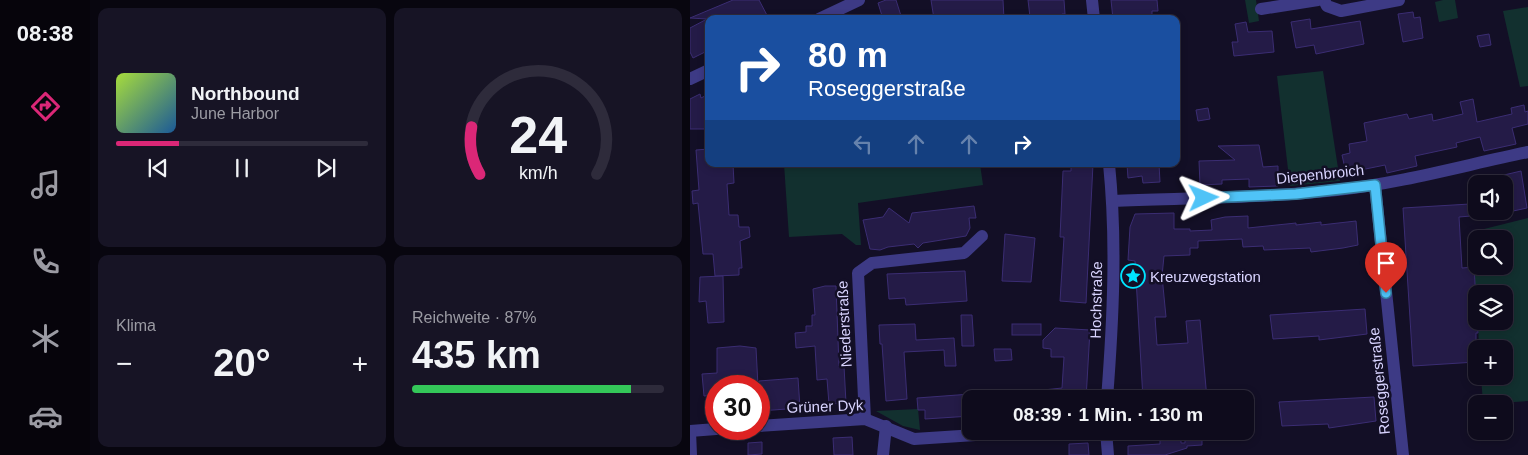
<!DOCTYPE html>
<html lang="de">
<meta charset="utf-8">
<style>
body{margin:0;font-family:Helvetica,sans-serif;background:#171425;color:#f1f3f6;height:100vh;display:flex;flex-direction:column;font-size:19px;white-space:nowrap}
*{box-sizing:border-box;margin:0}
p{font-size:16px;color:#9b9ba3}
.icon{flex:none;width:28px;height:28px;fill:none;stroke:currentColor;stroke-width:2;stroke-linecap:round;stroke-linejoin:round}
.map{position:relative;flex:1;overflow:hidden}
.sheet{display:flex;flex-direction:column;gap:8px;padding:8px;background:#08060f;width:600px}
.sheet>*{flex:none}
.banner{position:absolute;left:15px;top:15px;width:475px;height:152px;border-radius:10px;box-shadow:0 2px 8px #0003,0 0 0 1px #2e2b3b;background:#1a4fa0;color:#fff;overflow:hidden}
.tools{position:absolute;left:778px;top:175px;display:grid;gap:10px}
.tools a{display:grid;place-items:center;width:45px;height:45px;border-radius:10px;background:#0e0b1c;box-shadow:0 2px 8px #0003,0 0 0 1px #2e2b3b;font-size:25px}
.speed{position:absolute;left:15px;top:375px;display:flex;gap:10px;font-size:25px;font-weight:700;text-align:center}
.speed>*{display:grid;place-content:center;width:65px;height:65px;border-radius:50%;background:#0e0b1c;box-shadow:0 2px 8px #0003,0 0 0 1px #2e2b3b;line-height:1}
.speed .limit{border:8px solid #d22;background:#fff;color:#111}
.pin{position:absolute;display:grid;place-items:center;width:42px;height:42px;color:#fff;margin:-51px -21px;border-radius:50% 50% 50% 0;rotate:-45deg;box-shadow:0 0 5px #0007}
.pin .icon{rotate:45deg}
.me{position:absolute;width:55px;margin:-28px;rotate:88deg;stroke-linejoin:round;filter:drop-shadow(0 0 4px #0008)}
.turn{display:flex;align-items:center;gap:18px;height:105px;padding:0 20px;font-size:22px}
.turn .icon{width:65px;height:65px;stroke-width:2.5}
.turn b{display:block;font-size:35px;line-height:42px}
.lanes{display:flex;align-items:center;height:48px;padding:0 20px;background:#0003;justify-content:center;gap:25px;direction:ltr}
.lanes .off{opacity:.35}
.big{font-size:38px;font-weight:700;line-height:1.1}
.sheet .tile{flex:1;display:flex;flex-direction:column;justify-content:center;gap:8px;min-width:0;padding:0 18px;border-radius:10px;background:#171425}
.sheet .dial{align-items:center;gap:0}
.dial svg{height:130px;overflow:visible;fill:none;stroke:#2e2b3b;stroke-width:7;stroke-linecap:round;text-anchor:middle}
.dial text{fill:#f1f3f6;stroke:none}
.song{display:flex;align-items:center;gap:15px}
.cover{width:60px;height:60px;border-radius:8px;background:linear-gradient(135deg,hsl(80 70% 55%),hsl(210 70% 35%))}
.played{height:5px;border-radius:2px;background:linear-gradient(90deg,#db2777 25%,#2e2b3b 25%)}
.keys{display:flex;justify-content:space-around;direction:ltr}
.heat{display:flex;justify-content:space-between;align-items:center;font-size:28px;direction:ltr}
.charge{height:8px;border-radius:4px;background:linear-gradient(90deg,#34c759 87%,#2e2b3b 0)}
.sheet .tiles{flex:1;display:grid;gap:8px;grid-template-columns:repeat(2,1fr)}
.trip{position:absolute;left:272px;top:390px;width:292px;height:50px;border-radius:10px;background:#0e0b1c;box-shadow:0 2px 8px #0003,0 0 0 1px #2e2b3b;font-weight:700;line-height:50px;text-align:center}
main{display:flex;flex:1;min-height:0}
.tabs{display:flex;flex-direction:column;width:90px;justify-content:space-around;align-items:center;background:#06040b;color:#9b9ba3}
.tabs .icon{width:35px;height:35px}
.tabs .current{color:#db2777}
.tabs b{font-size:22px;color:#f1f3f6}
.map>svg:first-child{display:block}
.green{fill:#12302f;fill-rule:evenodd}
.building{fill:#241b47;stroke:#3b2d73}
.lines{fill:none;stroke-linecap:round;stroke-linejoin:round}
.minor{stroke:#3d3a85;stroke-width:12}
.route-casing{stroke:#337fa1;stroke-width:12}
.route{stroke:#4fc3f7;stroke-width:9}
.labels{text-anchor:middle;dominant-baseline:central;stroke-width:5;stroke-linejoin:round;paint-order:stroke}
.street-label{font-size:15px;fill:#d9d4ff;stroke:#130f26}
.poi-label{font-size:15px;fill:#d9d4ff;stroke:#130f26;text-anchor:start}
</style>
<main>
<nav class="tabs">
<b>08:38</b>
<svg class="icon current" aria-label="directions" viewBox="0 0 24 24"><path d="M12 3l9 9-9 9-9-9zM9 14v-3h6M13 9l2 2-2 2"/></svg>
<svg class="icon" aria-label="music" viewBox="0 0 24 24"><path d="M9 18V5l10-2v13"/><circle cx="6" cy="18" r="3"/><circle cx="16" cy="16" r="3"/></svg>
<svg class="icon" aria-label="phone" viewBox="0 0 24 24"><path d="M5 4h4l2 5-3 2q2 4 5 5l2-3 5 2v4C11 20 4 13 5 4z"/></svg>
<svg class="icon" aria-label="climate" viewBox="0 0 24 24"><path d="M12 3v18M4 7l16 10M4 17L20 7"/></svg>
<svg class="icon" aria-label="car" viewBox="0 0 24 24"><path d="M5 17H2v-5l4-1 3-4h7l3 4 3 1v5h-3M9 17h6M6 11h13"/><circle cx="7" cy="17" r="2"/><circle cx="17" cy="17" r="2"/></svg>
</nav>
<section class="sheet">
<div class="tiles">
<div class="tile">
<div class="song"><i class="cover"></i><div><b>Northbound</b><p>June Harbor</p></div></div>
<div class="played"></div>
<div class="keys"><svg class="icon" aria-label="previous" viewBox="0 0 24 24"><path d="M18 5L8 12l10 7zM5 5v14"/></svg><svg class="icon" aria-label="pause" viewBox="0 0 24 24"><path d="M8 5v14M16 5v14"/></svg><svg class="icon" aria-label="next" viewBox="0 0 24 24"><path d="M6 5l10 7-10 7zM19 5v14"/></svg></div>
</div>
<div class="tile dial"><svg viewBox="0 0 100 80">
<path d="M14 69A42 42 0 1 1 86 69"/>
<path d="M14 69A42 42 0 0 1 9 40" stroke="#db2777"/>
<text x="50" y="56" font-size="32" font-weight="700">24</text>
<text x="50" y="72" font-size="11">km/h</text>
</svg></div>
<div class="tile"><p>Klima</p>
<div class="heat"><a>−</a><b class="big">20°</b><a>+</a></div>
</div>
<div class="tile"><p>Reichweite · 87%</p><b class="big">435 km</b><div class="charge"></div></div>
</div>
</section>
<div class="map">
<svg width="838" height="455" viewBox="0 0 838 455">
<rect width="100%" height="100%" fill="#130f26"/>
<!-- green -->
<g class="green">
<path d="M555,0H566L569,21L559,23Z"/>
<path d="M753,0H765L768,18L749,22L745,2Z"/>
<path d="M838,7V86L830,87L813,11Z"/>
<path d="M633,71L650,181L600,186L587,76Z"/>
<path d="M94,164H290L293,185L168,203L171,245H166L152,234L99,237Z"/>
<path d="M838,218V401L793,404L791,376H814V349H789L788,321H814V294H786V301L782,232ZM786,239H814V266H786Z"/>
<path d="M228,409L230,430L213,426L186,411Z"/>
</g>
<!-- building -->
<g class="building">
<path d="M43,0H69L79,19H19V50L3,58L0,52V28L17,19L0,18Z"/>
<path d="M196,0H206L212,19H193L188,3Z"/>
<path d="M241,0H313L314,19H286V16L244,19Z"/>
<path d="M338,0H374L375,14H372V19L340,17Z"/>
<path d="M421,0H467L468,11H462V19H423Z"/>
<path d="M723,12L724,18L730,17L733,38L713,42L708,14Z"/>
<path d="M620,19L621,29L670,21L674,44L626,54L624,45L606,48L601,22Z"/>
<path d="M556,22L558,32L582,31L584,52L544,56L542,42H548L545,24Z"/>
<path d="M799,34L801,45L790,47L787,36Z"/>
<path d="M10,94L11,98L19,94V129H0V99Z"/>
<path d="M783,99L787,122L822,114L821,108L834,105L835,112L838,111V124L822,128L826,144L794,151L790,137L766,143L767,147L725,156L727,166L697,173L695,165L656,173L652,155L660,153L659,144L677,141L674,123L717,114L719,119L742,114L743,121L773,114L770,102Z"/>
<path d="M518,108L520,119L508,121L506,110Z"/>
<path d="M569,145L573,167L588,166V186L559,187V179L532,180V184L510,185L509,161L545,160L528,146Z"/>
<path d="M19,149V165L43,164L44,183L37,184L39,215H48L49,227H59L60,237L50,241L52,268H49V275L25,276L23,254H13L8,203L3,204L2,191L9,190L6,150Z"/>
<path d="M381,164H403L396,303L370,301L374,237H370L373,171H381Z"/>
<path d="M437,164H469L470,182L453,183L452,176L438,178Z"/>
<path d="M831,171L837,208L814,213V175Z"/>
<path d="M780,204L781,216L769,217L772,268L784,267L788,333H786V362L723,366L713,208Z"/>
<path d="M284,206L286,218H279L280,228L276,236L233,243L228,248L224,244L198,247L190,250L180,249L173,220L193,217L199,208L219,223L222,213Z"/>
<path d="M484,213V229H500V231L522,230L521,220L535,217L558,216V228L606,223V225L631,222V225L666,221L668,245L653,248L621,252L620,248L574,250L573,246L553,247L552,239L508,241V248H500V255L474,256L472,276L476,317H465L467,345L498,343L496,321L510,320L517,399H453L445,261L438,260L440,227L445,214Z"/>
<path d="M315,234L345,238L341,282L312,281Z"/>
<path d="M275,271L277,301L216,305L215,298L199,299L197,274Z"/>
<path d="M33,276L34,322L18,323L16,301L9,302L10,277Z"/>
<path d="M135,286H146L149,366H154L156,403L139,404L137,379L127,380L125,346L106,348L105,333L116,332V326H122V315H125L123,289Z"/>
<path d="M675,309L677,334L629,340V336L583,339L580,315Z"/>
<path d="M271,315H282L284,346H272Z"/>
<path d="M225,324L226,340L264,338L266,366H255L254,350L214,352L217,399L196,401L192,344H190L189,325Z"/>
<rect x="322" y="324" width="29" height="11"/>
<path d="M365,328L400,330L396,399H345L344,391L372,388L374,357H361V349L353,348V340Z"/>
<path d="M50,346L66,348L68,386H26V395L14,396L12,374L27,373V348Z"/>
<path d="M304,349H321L322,360L305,361Z"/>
<path d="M108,378L110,408L70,411L69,381Z"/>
<path d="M281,394V416L235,419V410H228L227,398Z"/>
<path d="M684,397L686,421L639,428L638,424L592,426L589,402Z"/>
<path d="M495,431H512V445L497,446V448L475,455H438V446L470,444V440L491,439V443H495Z"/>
<path d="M162,437L163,455H144L143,438Z"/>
<path d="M72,442V454L58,455V443Z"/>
<path d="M398,443L399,455H379V444Z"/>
</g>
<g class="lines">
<!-- minor -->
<g class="minor">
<path d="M402,0L404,19"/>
<path d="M634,0L637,6L651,11L709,0"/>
<path d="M571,9L628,0"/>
<path d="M129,19L169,0"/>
<path d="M0,79L19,70"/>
<path d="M685,185L713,455"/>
<path d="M423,201C498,198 573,198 647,190C712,183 775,165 838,152"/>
<path d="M417,399C423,321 427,242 419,164"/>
<path d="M175,419L168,273L182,263L274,253L292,236"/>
<path d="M69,426L175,419L224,439L348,431"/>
<path d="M0,431L26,429"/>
<path d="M0,431L1,455"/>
<path d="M416,431L418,455"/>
<path d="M193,455L196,426"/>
</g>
</g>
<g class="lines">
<!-- route casing -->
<g class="route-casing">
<path id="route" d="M514,198L606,194L685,185L696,293"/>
</g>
<!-- route -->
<use href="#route" class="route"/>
</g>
<!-- icons -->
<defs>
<g id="sight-ring" transform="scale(1.25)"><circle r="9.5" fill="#130f26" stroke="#00e5ff" stroke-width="1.5"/><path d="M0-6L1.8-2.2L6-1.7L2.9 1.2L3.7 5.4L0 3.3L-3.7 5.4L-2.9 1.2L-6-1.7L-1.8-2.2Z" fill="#00e5ff"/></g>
</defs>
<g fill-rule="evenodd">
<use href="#sight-ring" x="443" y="276"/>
</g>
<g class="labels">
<!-- street labels -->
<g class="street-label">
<text transform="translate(630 174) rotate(-6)">Diepenbroich</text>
<text transform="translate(406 300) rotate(-89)">Hochstraße</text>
<text transform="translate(154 324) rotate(-93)">Niederstraße</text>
<text transform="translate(689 381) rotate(-96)">Roseggerstraße</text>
<text transform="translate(135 406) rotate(-2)">Grüner Dyk</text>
</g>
<!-- poi labels -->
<g class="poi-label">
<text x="460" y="276">Kreuzwegstation</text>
</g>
</g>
</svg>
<div class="tools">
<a><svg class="icon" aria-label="sound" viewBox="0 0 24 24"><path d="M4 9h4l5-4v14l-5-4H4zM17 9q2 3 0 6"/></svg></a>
<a><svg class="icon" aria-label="search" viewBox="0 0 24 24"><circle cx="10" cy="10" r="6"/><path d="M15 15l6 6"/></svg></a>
<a><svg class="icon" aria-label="layers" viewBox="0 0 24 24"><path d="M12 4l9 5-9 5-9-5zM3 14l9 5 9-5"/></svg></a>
<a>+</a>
<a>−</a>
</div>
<div class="speed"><div class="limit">30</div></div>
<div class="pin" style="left:696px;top:293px;background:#d93025"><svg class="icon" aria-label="arrive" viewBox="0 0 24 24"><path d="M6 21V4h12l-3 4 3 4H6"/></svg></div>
<svg class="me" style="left:514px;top:198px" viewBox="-20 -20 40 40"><path d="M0-17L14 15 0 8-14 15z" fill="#4fc3f7" stroke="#fff" stroke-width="4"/></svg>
<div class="trip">08:39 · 1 Min. · 130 m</div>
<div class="banner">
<div class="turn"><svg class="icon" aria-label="right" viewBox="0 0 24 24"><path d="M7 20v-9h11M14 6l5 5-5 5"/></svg><div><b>80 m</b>Roseggerstraße</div></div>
<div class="lanes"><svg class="icon off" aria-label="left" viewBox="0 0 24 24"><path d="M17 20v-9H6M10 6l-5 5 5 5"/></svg><svg class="icon off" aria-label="ahead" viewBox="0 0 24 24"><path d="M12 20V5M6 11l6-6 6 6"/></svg><svg class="icon off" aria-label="ahead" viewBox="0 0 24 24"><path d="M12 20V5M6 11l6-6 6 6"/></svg><svg class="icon" aria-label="right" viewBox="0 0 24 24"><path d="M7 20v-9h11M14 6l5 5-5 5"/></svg></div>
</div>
</div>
</main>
